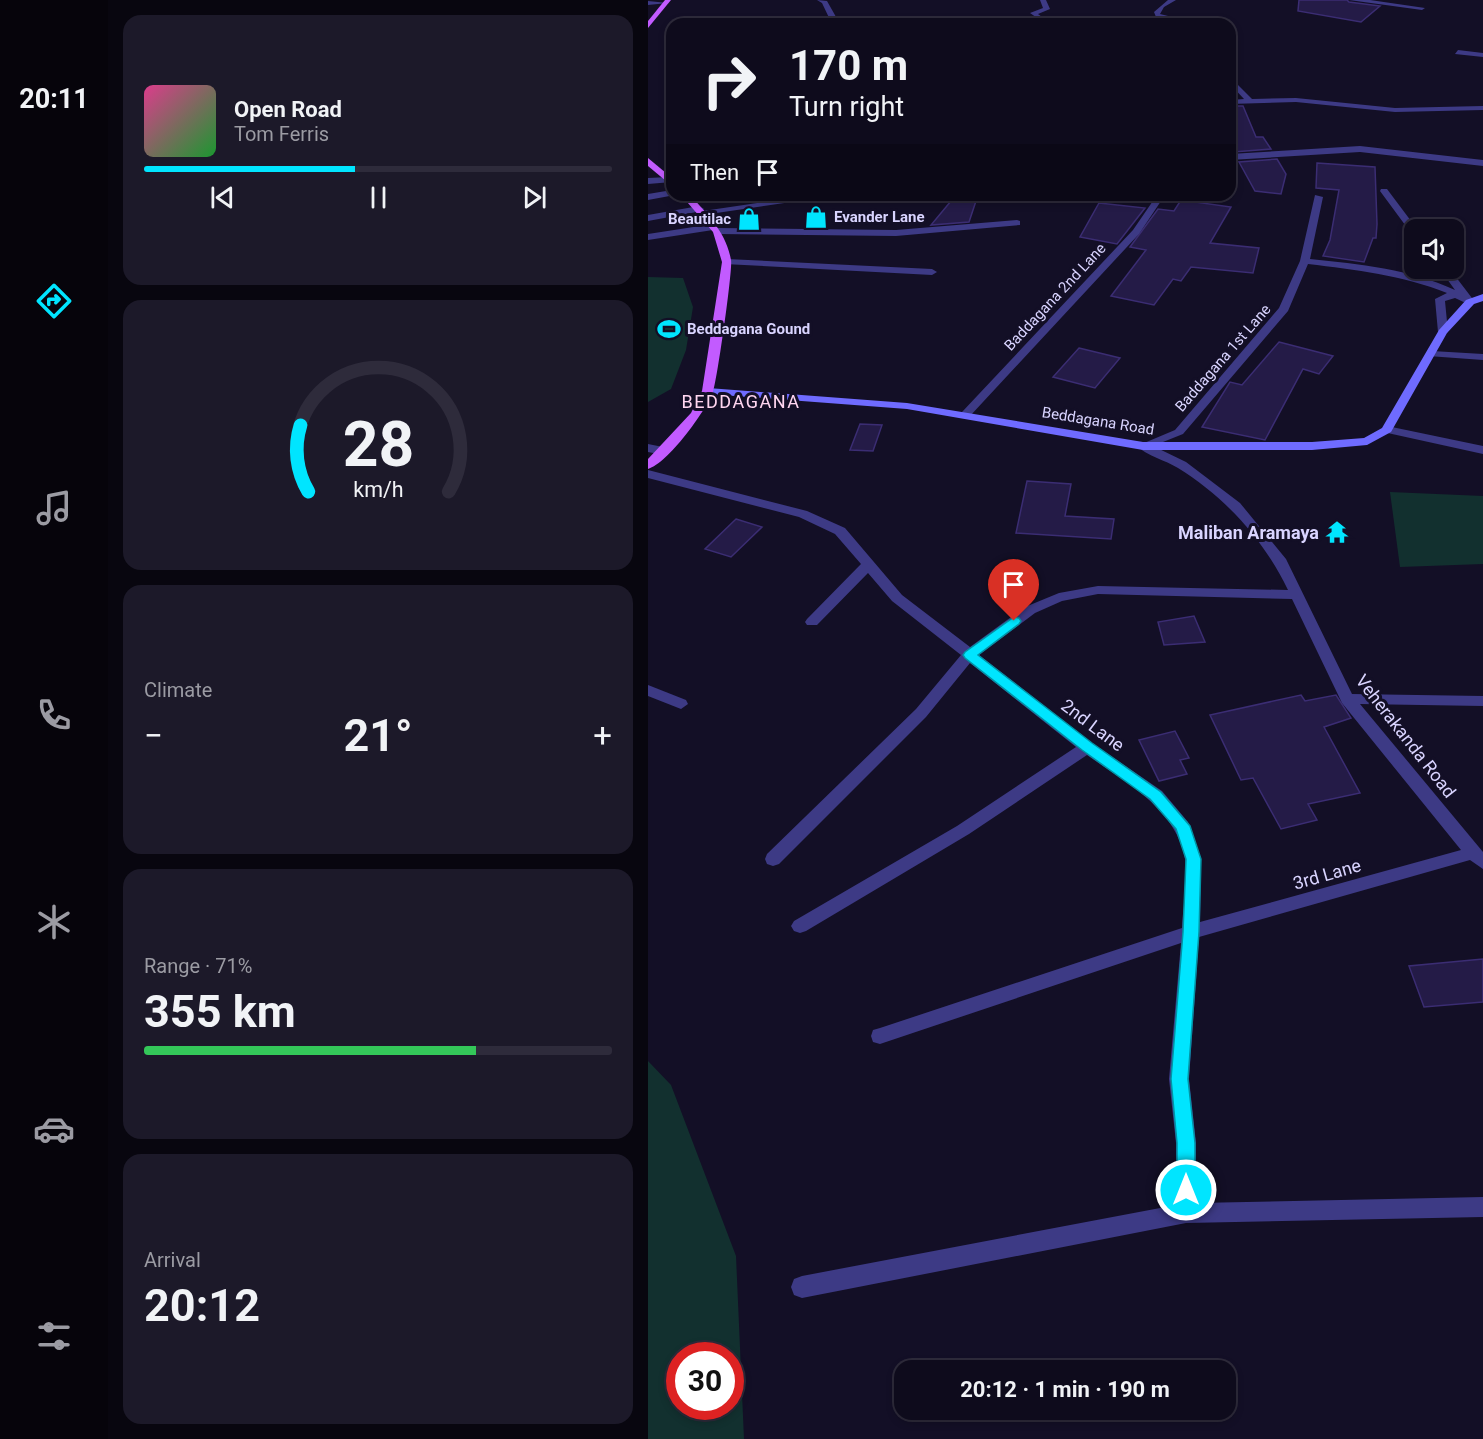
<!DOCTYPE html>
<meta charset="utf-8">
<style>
body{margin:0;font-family:Roboto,sans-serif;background:#1c1929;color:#f1f3f6;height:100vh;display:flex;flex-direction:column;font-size:22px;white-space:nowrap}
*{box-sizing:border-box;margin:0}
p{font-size:20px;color:#9b9ba3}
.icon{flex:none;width:33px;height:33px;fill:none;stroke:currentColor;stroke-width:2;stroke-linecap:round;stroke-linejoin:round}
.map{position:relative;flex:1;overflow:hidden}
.sheet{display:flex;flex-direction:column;gap:15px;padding:15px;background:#08060f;width:540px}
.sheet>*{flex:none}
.banner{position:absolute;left:18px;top:18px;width:570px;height:183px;border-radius:18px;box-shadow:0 3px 9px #0003,0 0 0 2px #2e2b3b;background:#0e0b1c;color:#f1f3f6;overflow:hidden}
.controls{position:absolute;left:756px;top:219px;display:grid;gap:12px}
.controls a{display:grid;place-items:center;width:60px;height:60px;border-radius:12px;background:#0e0b1c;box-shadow:0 3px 9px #0003,0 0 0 2px #2e2b3b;font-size:30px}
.speed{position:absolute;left:18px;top:1342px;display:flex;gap:12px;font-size:30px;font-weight:700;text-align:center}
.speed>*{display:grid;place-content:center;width:78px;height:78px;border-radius:50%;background:#0e0b1c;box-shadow:0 3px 9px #0003,0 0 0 2px #2e2b3b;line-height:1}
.speed .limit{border:9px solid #d22;background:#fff;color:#111}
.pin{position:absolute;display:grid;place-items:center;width:51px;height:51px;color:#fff;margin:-62px -26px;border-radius:50% 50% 50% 0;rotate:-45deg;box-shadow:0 0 6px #0007}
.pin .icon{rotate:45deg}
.me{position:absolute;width:66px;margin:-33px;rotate:0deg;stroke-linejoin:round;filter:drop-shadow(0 0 4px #0008)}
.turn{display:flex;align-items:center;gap:21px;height:126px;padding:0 24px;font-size:27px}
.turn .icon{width:78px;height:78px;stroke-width:2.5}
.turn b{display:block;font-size:42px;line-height:51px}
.then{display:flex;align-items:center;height:57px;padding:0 24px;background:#0003;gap:12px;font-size:22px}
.big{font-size:45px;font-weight:700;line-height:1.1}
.sheet .tile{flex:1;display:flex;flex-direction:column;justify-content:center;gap:9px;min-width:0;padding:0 21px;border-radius:18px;background:#1c1929}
.sheet .dial{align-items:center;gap:0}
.dial svg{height:156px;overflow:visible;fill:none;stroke:#2e2b3b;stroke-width:7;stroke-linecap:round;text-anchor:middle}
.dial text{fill:#f1f3f6;stroke:none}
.song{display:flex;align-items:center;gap:18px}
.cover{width:72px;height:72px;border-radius:9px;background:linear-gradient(135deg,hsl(330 70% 55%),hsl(130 70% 35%))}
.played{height:6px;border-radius:3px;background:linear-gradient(90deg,#00e5ff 45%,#2e2b3b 45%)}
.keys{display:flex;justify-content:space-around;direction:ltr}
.heat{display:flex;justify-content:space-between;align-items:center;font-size:33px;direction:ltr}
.charge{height:9px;border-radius:4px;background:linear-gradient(90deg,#34c759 71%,#2e2b3b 0)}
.trip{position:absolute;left:246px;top:1360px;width:342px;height:60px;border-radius:18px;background:#0e0b1c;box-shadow:0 3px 9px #0003,0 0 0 2px #2e2b3b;font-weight:700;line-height:60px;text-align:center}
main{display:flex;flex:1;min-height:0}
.menu{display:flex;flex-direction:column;width:108px;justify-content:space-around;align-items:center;background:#06040b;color:#9b9ba3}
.menu .icon{width:42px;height:42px}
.menu .active{color:#00e5ff}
.menu b{font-size:27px;color:#f1f3f6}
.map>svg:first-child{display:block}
.green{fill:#12302f;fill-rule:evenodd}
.building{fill:#241b47;stroke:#3b2d73;stroke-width:1.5}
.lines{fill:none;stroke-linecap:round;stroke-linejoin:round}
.lane{fill:#3d3a85;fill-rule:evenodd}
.street{fill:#3d3a85;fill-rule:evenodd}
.secondary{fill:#6f6bff;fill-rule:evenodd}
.primary{fill:#c25bff;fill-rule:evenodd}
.route{fill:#00e5ff;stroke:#0095a6;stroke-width:1.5}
.labels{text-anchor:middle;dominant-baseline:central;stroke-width:6;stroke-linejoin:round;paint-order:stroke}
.far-poi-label{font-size:15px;font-weight:bold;fill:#d9d4ff;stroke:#130f26;text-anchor:start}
.far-street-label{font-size:15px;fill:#d9d4ff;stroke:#130f26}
.far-quarter-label{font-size:18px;letter-spacing:1.5px;fill:#ffd6f0;stroke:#130f26}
.poi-label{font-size:18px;font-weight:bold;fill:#d9d4ff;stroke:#130f26;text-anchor:end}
.street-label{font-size:18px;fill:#d9d4ff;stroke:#130f26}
</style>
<main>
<nav class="menu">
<b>20:11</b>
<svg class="icon active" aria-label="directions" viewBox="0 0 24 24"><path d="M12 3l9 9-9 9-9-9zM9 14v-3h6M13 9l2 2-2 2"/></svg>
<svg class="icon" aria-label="music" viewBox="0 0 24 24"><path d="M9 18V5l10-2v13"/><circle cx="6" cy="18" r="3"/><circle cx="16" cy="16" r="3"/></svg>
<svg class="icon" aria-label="phone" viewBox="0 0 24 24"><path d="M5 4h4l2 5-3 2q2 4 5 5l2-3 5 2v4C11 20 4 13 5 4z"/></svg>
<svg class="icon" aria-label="climate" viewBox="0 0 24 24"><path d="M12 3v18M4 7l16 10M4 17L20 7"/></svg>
<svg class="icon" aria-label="car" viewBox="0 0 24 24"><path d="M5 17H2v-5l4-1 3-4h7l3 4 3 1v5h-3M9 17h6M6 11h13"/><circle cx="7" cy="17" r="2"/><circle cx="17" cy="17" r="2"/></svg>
<svg class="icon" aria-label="filters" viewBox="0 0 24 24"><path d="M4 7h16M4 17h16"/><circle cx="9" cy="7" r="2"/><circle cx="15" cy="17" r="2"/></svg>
</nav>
<section class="sheet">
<div class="tile">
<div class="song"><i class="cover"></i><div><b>Open Road</b><p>Tom Ferris</p></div></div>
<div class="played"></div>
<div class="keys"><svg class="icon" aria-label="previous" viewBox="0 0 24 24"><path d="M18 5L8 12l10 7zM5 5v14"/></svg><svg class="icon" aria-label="pause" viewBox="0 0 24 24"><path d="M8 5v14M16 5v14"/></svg><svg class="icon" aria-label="next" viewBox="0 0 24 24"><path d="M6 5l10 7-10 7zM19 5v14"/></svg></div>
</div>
<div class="tile dial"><svg viewBox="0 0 100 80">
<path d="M14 69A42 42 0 1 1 86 69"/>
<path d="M14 69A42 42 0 0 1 10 35" stroke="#00e5ff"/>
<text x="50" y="56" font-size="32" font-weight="700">28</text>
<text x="50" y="72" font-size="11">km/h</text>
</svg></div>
<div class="tile"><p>Climate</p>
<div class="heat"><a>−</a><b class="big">21°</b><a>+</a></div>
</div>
<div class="tile"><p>Range · 71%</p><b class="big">355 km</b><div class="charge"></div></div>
<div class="tile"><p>Arrival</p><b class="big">20:12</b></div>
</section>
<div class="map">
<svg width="835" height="1439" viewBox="0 0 835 1439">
<rect width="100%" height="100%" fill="#130f26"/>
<!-- green -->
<g class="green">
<path d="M0,277L35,278L45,307L38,350L23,389L0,402Z"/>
<path d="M742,492L835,496V564L752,567Z"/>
<path d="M0,1061L23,1085L88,1256L96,1439H0ZM32,1356H82V1407H32Z"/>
</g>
<!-- building -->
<g class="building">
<path d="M651,0H699L701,2L732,6L713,22L650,11Z"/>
<path d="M582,106H595L608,137H615L623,149L585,152L582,146Z"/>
<path d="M629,159L638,174L633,194L607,191L591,162Z"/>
<path d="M669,163L727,167L729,224L728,238H725L716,262L675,256L682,240L691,190L668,188Z"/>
<path d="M308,195H330L321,222L283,225Z"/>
<path d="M533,200L583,207L562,243L611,248L605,273L543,267L533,281L525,279L506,305L463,296L498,250L482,247L510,209L526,211Z"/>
<path d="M451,203L497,208L469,244L432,237Z"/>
<path d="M631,342L685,356L671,374L655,369L617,440L554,427L582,382L594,385Z"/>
<path d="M431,348L472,358L447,388L405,377Z"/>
<path d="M212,424L234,425L225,451L202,450Z"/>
<path d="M379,481L423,484L417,516L466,519L463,539L368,533Z"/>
<path d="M88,519L114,527L83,557L57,549Z"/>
<path d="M546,616L557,642L516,645L510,622Z"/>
<path d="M653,695L657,701L688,695L703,718L676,727L712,793L660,804L669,820L633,829L605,778L593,780L562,715Z"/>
<path d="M527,731L541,758L532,760L539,774L511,781L491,740Z"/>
<path d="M835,959V1002L776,1007L761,966Z"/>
</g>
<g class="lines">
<!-- lane -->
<path class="lane" d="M211,195L207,197L157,200L55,215L51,213L55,211L157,196Z"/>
<!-- street -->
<g class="street">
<path d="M169,0L179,1L192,24H184L174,3Z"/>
<path d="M392,0H398L402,9L390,14L398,20L395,22L382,13L395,8Z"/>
<path d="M520,0H528L516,7L512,14L552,24H538L508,17L506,12Z"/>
<path d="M701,0H722L777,8L774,10Z"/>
<path d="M0,1L20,3L0,5Z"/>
<path d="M810,50L835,53V57L807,54Z"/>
<path d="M582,77L604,99L648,98L747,108L835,106V110L747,112L648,102L582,104V100L596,99L582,84Z"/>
<path d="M712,146L835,160V166L712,152L582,160V154Z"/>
<path d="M0,178L21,177L24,178V182L0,184Z"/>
<path d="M733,189H739L769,229L766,230V234L763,233L732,191Z"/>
<path d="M24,190V195H27L0,200V194Z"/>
<path d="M509,195H517L491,234L322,416H314V412L485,230Z"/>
<path d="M667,195L675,197L662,259C712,264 761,269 807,290L791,268H801L827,302L822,305L807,298L797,301L800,332L795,335L790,332L787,299L799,293C754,275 708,270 660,264L640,311L535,434L505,446L538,462L592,503L638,559L704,694L835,696V706L712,704L835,852V869L822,860L551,937L541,1079L548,1143V1203L835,1197V1217L538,1223L154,1298L146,1295L143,1287L146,1279L154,1276L528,1205V1143L521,1079L533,943L232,1044L225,1042L223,1036L225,1030L232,1028L534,928C535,906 540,880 537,859C528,808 477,782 439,755L321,834L158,931L152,933L146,931L143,926L146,921L309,826L428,747L322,663L278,717L131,864L125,866L119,864L117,859L119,854L268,709L313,655L244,601L220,573L169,625H159L157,622L159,619L213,564L187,534L151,517L0,478V470L159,511L197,528L254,595L322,647L377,607L411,593L450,586L640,590C616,540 577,497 530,468C517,460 499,456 489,446L527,430L631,308L652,261ZM450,594L644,599L694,703L813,850L552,922L553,859L540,822L514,791L444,743L331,655L387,613L414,601Z"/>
<path d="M51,206L56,209L54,211L0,221V215Z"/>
<path d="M369,220L372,221V225L248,236L69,234L66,233L65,230L0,240V234L65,224L68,225L69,228L248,230Z"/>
<path d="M79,259L284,269L289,272L284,275L76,264V260Z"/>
<path d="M784,351L835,354V360L780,356L779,354Z"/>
<path d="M739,426L835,446V454L735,432L733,430Z"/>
<path d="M0,444L20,448L22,451L16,455L0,452Z"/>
<path d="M0,685L38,700L40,704L33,709L0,696Z"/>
</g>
<!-- secondary -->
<path class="secondary" d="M835,294V301L826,304L799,333L743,432L719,445L664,450H495L259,409L60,394L54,391L60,388L259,403L495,442H664L716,438L734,428L791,330L818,300Z"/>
<!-- primary -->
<g class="primary">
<path d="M17,0H23L0,28V21Z"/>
<path d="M0,158L24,178V186L0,166Z"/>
<path d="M33,195H42C60,215 78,232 83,260C85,269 69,382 65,392C57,412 20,463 0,469V459L43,413L54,391L74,262L65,232Z"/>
</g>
</g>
<!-- route -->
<path class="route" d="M366,617L371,618L373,621L371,624L330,655L444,743L513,792L542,826L553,859L551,932L540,1079L547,1143V1190L545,1196L538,1199L531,1196L529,1190V1143L523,1079L535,932L538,859L528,829L502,799L434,750L317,658L315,655L317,652Z"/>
<!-- icons -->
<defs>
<g id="shop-bare" transform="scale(1.8)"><path d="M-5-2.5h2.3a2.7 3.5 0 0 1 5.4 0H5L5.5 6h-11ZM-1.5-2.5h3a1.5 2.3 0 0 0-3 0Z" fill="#00e5ff" stroke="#130f26" stroke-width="2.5" paint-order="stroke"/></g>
<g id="stadium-bare" transform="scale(1.8)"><path d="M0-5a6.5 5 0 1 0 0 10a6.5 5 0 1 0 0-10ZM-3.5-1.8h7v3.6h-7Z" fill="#00e5ff" stroke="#130f26" stroke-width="2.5" paint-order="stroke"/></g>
<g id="temple-bare" transform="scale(1.8)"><path d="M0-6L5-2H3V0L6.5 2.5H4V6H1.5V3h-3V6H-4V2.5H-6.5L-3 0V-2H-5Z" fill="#00e5ff" stroke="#130f26" stroke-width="2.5" paint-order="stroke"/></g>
</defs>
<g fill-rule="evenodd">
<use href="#shop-bare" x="168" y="217"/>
<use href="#shop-bare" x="101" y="219"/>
<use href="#stadium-bare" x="21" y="329"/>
<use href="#temple-bare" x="689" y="532"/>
</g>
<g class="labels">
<!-- far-poi labels -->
<g class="far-poi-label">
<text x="186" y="217">Evander Lane</text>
<text x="83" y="219" text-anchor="end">Beautilac</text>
<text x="39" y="329">Beddagana Gound</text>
</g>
<!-- far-street labels -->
<g class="far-street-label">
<text transform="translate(407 297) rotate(-47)">Baddagana 2nd Lane</text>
<text transform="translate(575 358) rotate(-49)">Baddagana 1st Lane</text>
<text transform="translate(450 421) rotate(9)">Beddagana Road</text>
</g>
<!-- far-quarter labels -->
<g class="far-quarter-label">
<text x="93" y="401">BEDDAGANA</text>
</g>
<!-- poi labels -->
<g class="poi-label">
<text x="671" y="532">Maliban Aramaya</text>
</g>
<!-- street labels -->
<g class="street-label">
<text transform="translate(445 725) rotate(37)">2nd Lane</text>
<text transform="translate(758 736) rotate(52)">Veherakanda Road</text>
<text transform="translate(679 874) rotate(-16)">3rd Lane</text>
</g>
</g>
</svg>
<div class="controls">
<a><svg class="icon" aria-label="sound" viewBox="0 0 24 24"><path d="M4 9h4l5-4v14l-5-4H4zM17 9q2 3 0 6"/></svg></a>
</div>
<div class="speed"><div class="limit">30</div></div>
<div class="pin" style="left:366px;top:621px;background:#d93025"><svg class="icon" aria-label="arrive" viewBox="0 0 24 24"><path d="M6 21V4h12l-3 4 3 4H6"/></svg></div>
<svg class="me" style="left:538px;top:1190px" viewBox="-20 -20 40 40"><circle r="17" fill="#00e5ff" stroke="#fff" stroke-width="3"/><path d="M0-11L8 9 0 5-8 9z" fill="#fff"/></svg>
<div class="trip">20:12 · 1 min · 190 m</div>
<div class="banner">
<div class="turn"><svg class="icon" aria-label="right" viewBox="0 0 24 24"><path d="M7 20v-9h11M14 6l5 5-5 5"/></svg><div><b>170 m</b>Turn right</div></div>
<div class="then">Then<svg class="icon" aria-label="arrive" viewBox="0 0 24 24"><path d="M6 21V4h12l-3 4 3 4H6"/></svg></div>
</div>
</div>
</main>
